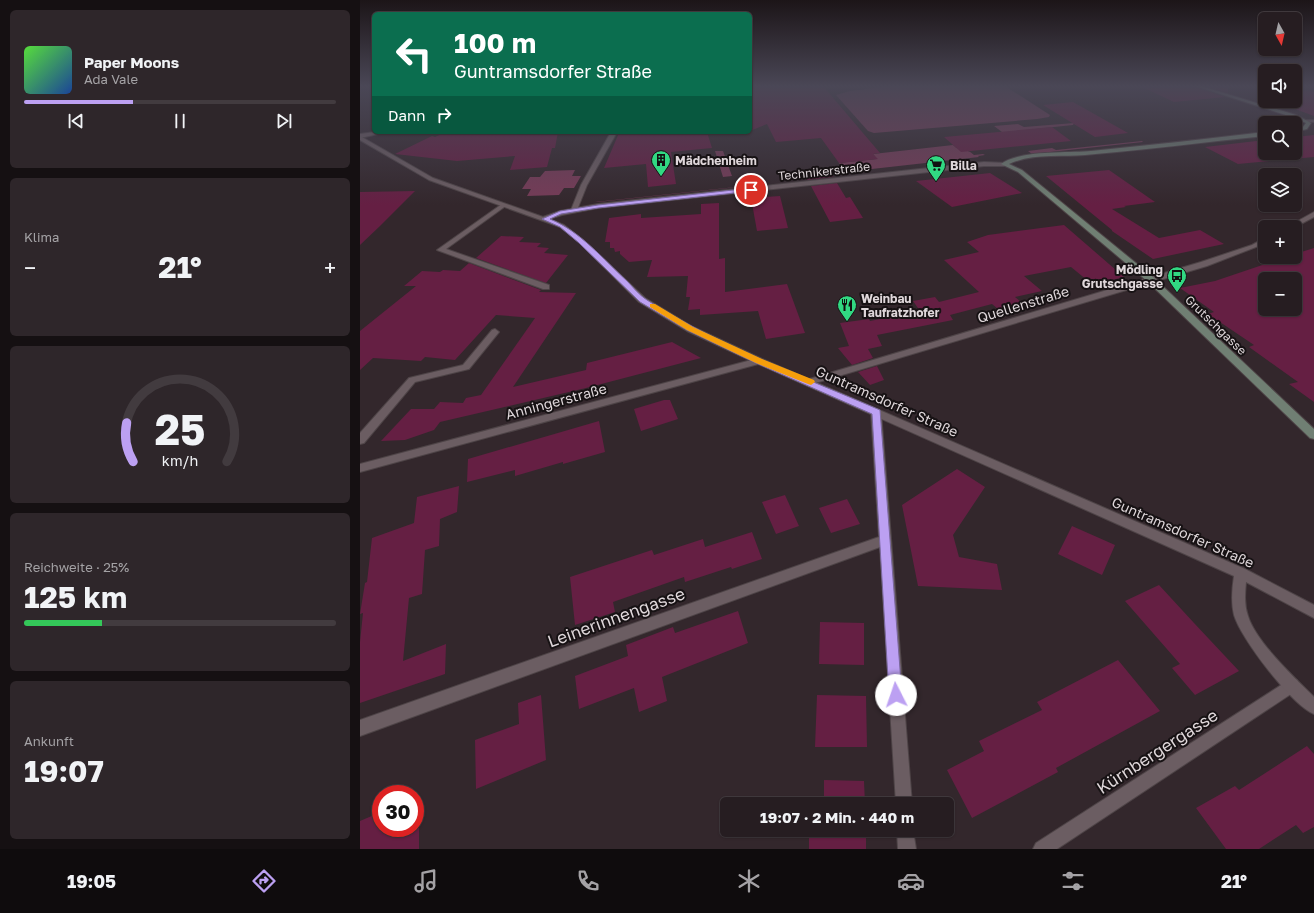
<!DOCTYPE html>
<html lang="de">
<meta charset="utf-8">
<style>
body{margin:0;font-family:"Golos Text",sans-serif;background:#2e262a;color:#f1f3f6;height:100vh;display:flex;flex-direction:column;font-size:15px;white-space:nowrap}
*{box-sizing:border-box;margin:0}
p{font-size:13px;color:#a4a2a5}
.icon{flex:none;width:22px;height:22px;fill:none;stroke:currentColor;stroke-width:2;stroke-linecap:round;stroke-linejoin:round}
.map{position:relative;flex:1;overflow:hidden}
.panel{display:flex;flex-direction:column;gap:10px;padding:10px;background:#151012;width:360px}
.panel>*{flex:none}
.guide{position:absolute;left:12px;top:12px;width:380px;height:122px;border-radius:6px;box-shadow:0 1px 3px #0004,0 0 0 1px #423b3f;background:#0b6e4f;color:#fff;overflow:hidden}
.needle{width:26px;rotate:172deg}
.tools{position:absolute;left:898px;top:12px;display:grid;gap:8px}
.tools a{display:grid;place-items:center;width:44px;height:44px;border-radius:6px;background:#261d21;box-shadow:0 1px 3px #0004,0 0 0 1px #423b3f;font-size:20px}
.speed{position:absolute;left:12px;top:785px;display:flex;gap:8px;font-size:20px;font-weight:700;text-align:center}
.speed>*{display:grid;place-content:center;width:52px;height:52px;border-radius:50%;background:#261d21;box-shadow:0 1px 3px #0004,0 0 0 1px #423b3f;line-height:1}
.speed .limit{border:6px solid #d22;background:#fff;color:#111}
.pin{position:absolute;display:grid;place-items:center;width:34px;height:34px;color:#fff;margin:-17px;border:2px solid #fff;border-radius:50%;box-shadow:0 1px 4px #0007}
.me{position:absolute;width:44px;margin:-22px;rotate:356deg;stroke-linejoin:round;filter:drop-shadow(0 0 3px #0008)}
.turn{display:flex;align-items:center;gap:14px;height:84px;padding:0 16px;font-size:18px}
.turn .icon{width:52px;height:52px;stroke-width:2.5}
.turn b{display:block;font-size:28px;line-height:34px}
.then{display:flex;align-items:center;height:38px;padding:0 16px;background:#0003;gap:8px;font-size:15px}
.big{font-size:30px;font-weight:700;line-height:1.1}
.panel .tile{flex:1;display:flex;flex-direction:column;justify-content:center;gap:6px;min-width:0;padding:0 14px;border-radius:6px;background:#2e262a}
.panel .dial{align-items:center;gap:0}
.dial svg{height:104px;overflow:visible;fill:none;stroke:#423b3f;stroke-width:7;stroke-linecap:round;text-anchor:middle}
.dial text{fill:#f1f3f6;stroke:none}
.song{display:flex;align-items:center;gap:12px}
.cover{width:48px;height:48px;border-radius:6px;background:linear-gradient(135deg,hsl(110 70% 55%),hsl(220 70% 35%))}
.played{height:4px;border-radius:2px;background:linear-gradient(90deg,#bca0f2 35%,#423b3f 35%)}
.keys{display:flex;justify-content:space-around;direction:ltr}
.heat{display:flex;justify-content:space-between;align-items:center;font-size:22px;direction:ltr}
.charge{height:6px;border-radius:3px;background:linear-gradient(90deg,#34c759 25%,#423b3f 0)}
.trip{position:absolute;left:360px;top:797px;width:234px;height:40px;border-radius:6px;background:#261d21;box-shadow:0 1px 3px #0004,0 0 0 1px #423b3f;font-weight:700;line-height:40px;text-align:center}
.tab-bar{display:flex;height:64px;justify-content:space-around;align-items:center;background:#0f0c0d;color:#a4a2a5}
.tab-bar .icon{width:28px;height:28px}
.tab-bar .on{color:#bca0f2}
.tab-bar b{font-size:18px;color:#f1f3f6}
main{display:flex;flex:1;min-height:0}
.map>svg:first-child{display:block}
.green{fill:#763b57}
.building{fill:#651f43;fill-rule:evenodd}
.lines{fill:none;stroke-linecap:round;stroke-linejoin:round}
.minor-casing{stroke:#4e4447;stroke-width:2}
.tertiary-casing{stroke:#4e4447;stroke-width:2}
.secondary-casing{stroke:#4e4447;stroke-width:2}
.minor{fill:#6b5d62;fill-rule:evenodd}
.tertiary{fill:#6b5d62;fill-rule:evenodd}
.secondary{fill:#707f73;fill-rule:evenodd}
.route{fill:#bca0f2;stroke:#7a689d}
.slow{fill:#f59e0b}
.labels{text-anchor:middle;dominant-baseline:central;stroke-width:4;stroke-linejoin:round;paint-order:stroke}
.far-poi-label{font-size:12px;font-weight:bold;fill:#dfd7da;stroke:#171214;text-anchor:start}
.far-street-label{font-size:12px;fill:#dfd7da;stroke:#171214}
.street-label{font-size:14px;fill:#dfd7da;stroke:#171214}
.near-street-label{font-size:17px;fill:#dfd7da;stroke:#171214}
</style>
<main>
<section class="panel">
<div class="tile">
<div class="song"><i class="cover"></i><div><b>Paper Moons</b><p>Ada Vale</p></div></div>
<div class="played"></div>
<div class="keys"><svg class="icon" aria-label="previous" viewBox="0 0 24 24"><path d="M18 5L8 12l10 7zM5 5v14"/></svg><svg class="icon" aria-label="pause" viewBox="0 0 24 24"><path d="M8 5v14M16 5v14"/></svg><svg class="icon" aria-label="next" viewBox="0 0 24 24"><path d="M6 5l10 7-10 7zM19 5v14"/></svg></div>
</div>
<div class="tile"><p>Klima</p>
<div class="heat"><a>−</a><b class="big">21°</b><a>+</a></div>
</div>
<div class="tile dial"><svg viewBox="0 0 100 80">
<path d="M14 69A42 42 0 1 1 86 69"/>
<path d="M14 69A42 42 0 0 1 9 39" stroke="#bca0f2"/>
<text x="50" y="56" font-size="32" font-weight="700">25</text>
<text x="50" y="72" font-size="11">km/h</text>
</svg></div>
<div class="tile"><p>Reichweite · 25%</p><b class="big">125 km</b><div class="charge"></div></div>
<div class="tile"><p>Ankunft</p><b class="big">19:07</b></div>
</section>
<div class="map">
<svg width="954" height="849" viewBox="0 0 954 849">
<rect width="100%" height="100%" fill="#33272c"/>
<!-- green -->
<g class="green">
<path d="M530,86H645L690,115L689,117L677,119L514,133L508,131L476,95L490,91Z"/>
<path d="M714,123L713,125L647,132H642L634,126L658,124L664,127Z"/>
<path d="M782,141L783,142L672,154L668,151L692,148L696,150Z"/>
<path d="M593,145C601,153 606,147 614,155L623,154L625,155L618,156L619,157L485,172L479,163L517,159L513,154Z"/>
<path d="M355,151H363L372,176L363,177Z"/>
<path d="M215,170L212,176H221L214,188H204L199,195L167,196L171,189H162L170,177H180L185,171Z"/>
<path d="M461,178L238,202H235Z"/>
</g>
<!-- building -->
<g class="building">
<path d="M390,86H463L520,153L513,154L518,159L479,163L461,138L416,142L407,124L390,131Z"/>
<path d="M780,86H834L835,87L865,97L814,102Z"/>
<path d="M845,86H868V93Z"/>
<path d="M947,90L954,92V116L935,109V92Z"/>
<path d="M713,102L768,133L735,137L683,105Z"/>
<path d="M692,127L711,141L601,152L584,137Z"/>
<path d="M86,132H198L195,148H192L187,167L150,170L155,156L97,161L35,154L72,136L75,137Z"/>
<path d="M276,132H347L352,148L311,152L316,184L288,187L286,164L244,168L259,133Z"/>
<path d="M954,135V157L878,164L845,147L905,140V153H935V137Z"/>
<path d="M469,170L473,177L447,180L444,173Z"/>
<path d="M749,170L795,202L764,206L766,207L752,209L799,238L840,230L864,244L793,259L752,231V230L686,176Z"/>
<path d="M630,173L662,193L592,207L556,181Z"/>
<path d="M477,183L486,198L490,197L503,218L470,222L451,186Z"/>
<path d="M55,191L20,226L0,245V192Z"/>
<path d="M420,196L428,228L397,231L391,198Z"/>
<path d="M359,203V259L365,258V292L427,284L445,333L406,339L398,311L340,315V309L328,310L330,297H326L328,276L287,277L292,260L269,262L260,254V251L255,252L254,248H250V242H245L249,218L281,214V218L341,214V204Z"/>
<path d="M704,225L764,277L733,285L711,267L664,276L682,291L655,297L661,302L638,309L632,304L590,315L593,320L517,335L522,346L508,349L513,358L492,365L478,348L489,346L480,323L509,319L510,321L560,311L553,301L575,297L579,302L619,292L584,260L619,252L607,242L628,235Z"/>
<path d="M141,236L164,237L159,242L181,243L177,247L189,248L184,253L208,255L186,283L116,258Z"/>
<path d="M954,248V402L929,384L938,382L889,347L894,345L848,314L854,312L820,288L855,281L926,257H935V254ZM905,279H935V309H905Z"/>
<path d="M109,263L181,290L179,292L216,293L153,387L226,370L227,363L312,342L341,358L226,388L80,422L74,430L45,440L21,441L51,409H74L80,402L103,403L106,398L121,395L175,318L136,315L95,360L65,357L61,361L13,358L0,370V331L56,286H44L62,271L80,272L83,270L100,271Z"/>
<path d="M517,366L524,380L510,385L498,372Z"/>
<path d="M304,400H310L318,419L281,431L274,409Z"/>
<path d="M239,421L245,452L203,464V462L155,476V470L107,482L108,459Z"/>
<path d="M597,469L625,487L593,535L599,557L637,564L642,590L558,586L542,505Z"/>
<path d="M99,486L97,512L80,519L79,546L65,550L62,594L49,598L43,661L86,644L85,674L0,703V642L3,613L0,614L5,583L7,582L12,538L54,523L57,497Z"/>
<path d="M425,495L439,526L416,534L402,502Z"/>
<path d="M487,499L500,524L471,533L459,508Z"/>
<path d="M712,526L755,545L742,575L698,554Z"/>
<path d="M392,532L402,559L372,569L371,567L325,582L324,577L253,602L255,612L215,625L210,577L292,550L294,555L343,539L345,547Z"/>
<path d="M799,585L834,623L879,671L835,695L812,668L820,664L765,601Z"/>
<path d="M378,611L388,643L302,677L307,701L279,712L274,688L219,709L215,676L268,656L266,645L313,627L315,633Z"/>
<path d="M460,622L504,623V665L459,664Z"/>
<path d="M758,660L800,711L696,768L698,772L612,818L587,770L624,751L619,741L682,710L677,702Z"/>
<path d="M181,695L186,760L116,789L115,740L159,724L158,703Z"/>
<path d="M457,695L506,696L507,747H455Z"/>
<path d="M947,746L954,754V827L943,833L936,825L899,849H866L836,808L875,786L879,790Z"/>
<path d="M464,780L504,781L505,804H464Z"/>
<path d="M21,812V828H59V849H0V821Z"/>
<rect x="449" y="830" width="57" height="19"/>
</g>
<g class="lines">
<!-- minor casing -->
<g class="minor-casing">
<g id="minor">
<rect x="944" y="120" width="10" height="2"/>
<path d="M15,132H27L0,138V134Z"/>
<path d="M251,132H257L227,185L217,210L212,211L211,210L221,185Z"/>
<path d="M142,204L147,205L86,249L189,285V289H183L77,250Z"/>
<path d="M954,212V217L935,227H927Z"/>
<path d="M905,238V243L896,247L847,266L452,384H446L444,382L446,380L841,262L892,245Z"/>
<path d="M135,329L139,332L109,369L55,382L4,443L0,444V433L49,378L103,365L132,330Z"/>
<path d="M399,358L403,361L402,363L0,472V464Z"/>
<path d="M516,409L521,412L552,804H536L520,547L0,736V720L519,537L511,412Z"/>
<path d="M932,678L937,680L939,685L937,690L697,849H673L676,843Z"/>
<path d="M537,830H553L556,849H538Z"/>
</g>
</g>
<!-- tertiary casing -->
<g class="tertiary-casing">
<path id="tertiary" d="M0,136L73,178L183,217L200,211L238,204L624,162L646,163L647,164L644,166H624L238,208L202,215L189,219L204,225L223,240L285,298L333,327L402,359L885,569L954,605V618L886,582C885,593 884,605 888,616C896,642 934,677 954,697V714C932,705 881,639 874,615C871,603 872,589 874,576L396,363L327,331L279,302L219,242L200,227L69,180L0,140Z"/>
</g>
<!-- secondary casing -->
<g class="secondary-casing">
<g id="secondary">
<path d="M835,86H841L936,115L951,123L947,129L935,132V129L943,127L946,123L932,117Z"/>
<path d="M905,132V136C845,142 785,150 725,155C701,157 672,153 649,164L662,170L793,277L954,429V439L950,438L787,281L658,172L641,164C659,150 708,153 731,151C789,145 847,139 905,132Z"/>
</g>
</g>
<!-- minor -->
<use href="#minor" class="minor"/>
<!-- tertiary -->
<use href="#tertiary" class="tertiary"/>
<!-- secondary -->
<use href="#secondary" class="secondary"/>
</g>
<!-- sky -->
<linearGradient id="sky" x2="0" y2="1"><stop stop-color="#1c1518"/><stop offset="0.42" stop-color="#4a4756"/><stop offset="1" stop-color="#4a4756" stop-opacity="0"/></linearGradient>
<rect width="954" height="205" fill="url(#sky)"/>
<!-- route -->
<path class="route" d="M391,188L393,189V191L238,208L201,214L190,219C220,231 243,259 267,281C273,287 279,295 287,300C359,346 441,376 520,410L542,695L540,700L536,702L531,700L529,695L512,414L396,363L327,330L280,302L219,243L200,227L182,219L200,211L238,205Z"/>
<!-- slow -->
<path class="slow" d="M290,304H295L333,327L402,359L454,380L455,382L451,385L448,384L396,363L327,330L290,307Z"/>
<!-- icons -->
<defs>
<g id="building-pin" transform="scale(1)"><path d="M0 17L-7.5 6A9.5 9.5 0 1 1 7.5 6Z" fill="#31d882" stroke="#171214"/><path d="M-4-6H4V6H1V3H-1V6H-4ZM-2.5-4.3h1.7v1.8h-1.7ZM.8-4.3h1.7v1.8H.8ZM-2.5-1h1.7V.8h-1.7ZM.8-1h1.7V.8H.8Z" fill="#111"/></g>
<g id="supermarket-pin" transform="scale(1)"><path d="M0 17L-7.5 6A9.5 9.5 0 1 1 7.5 6Z" fill="#31d882" stroke="#171214"/><path d="M-6-5.5h2.5l.6 2H6L4.5 2H-2.5L-4.4-4H-6ZM-1.5 3.2a1.3 1.3 0 1 0 .1 0ZM3 3.2a1.3 1.3 0 1 0 .1 0Z" fill="#111"/></g>
<g id="bus-pin" transform="scale(1)"><path d="M0 17L-7.5 6A9.5 9.5 0 1 1 7.5 6Z" fill="#31d882" stroke="#171214"/><path d="M-5-6H5V4H4V6H2V4H-2V6H-4V4H-5ZM-3.5-4V0h7V-4ZM-3.5 1.2v1.5H-2V1.2ZM2 1.2v1.5H3.5V1.2Z" fill="#111"/></g>
<g id="restaurant-pin" transform="scale(1)"><path d="M0 17L-7.5 6A9.5 9.5 0 1 1 7.5 6Z" fill="#31d882" stroke="#171214"/><path d="M-5-6h1v4h1v-4h1v4h1v-4h1v5L-1.5 .5V6h-2V.5L-5-1ZM5-6V6H3V1.5H1.5Q1.5-4 5-6Z" fill="#111"/></g>
</defs>
<g fill-rule="evenodd">
<use href="#building-pin" x="301" y="160"/>
<use href="#supermarket-pin" x="576" y="165"/>
<use href="#bus-pin" x="817" y="276"/>
<use href="#restaurant-pin" x="487" y="305"/>
</g>
<g class="labels">
<!-- far-poi labels -->
<g class="far-poi-label">
<text x="315" y="160">Mädchenheim</text>
<text x="590" y="165">Billa</text>
<text x="803" y="269" text-anchor="end">Mödling<tspan x="803" dy="14">Grutschgasse</tspan></text>
<text x="501" y="298">Weinbau<tspan x="501" dy="14">Taufratzhofer</tspan></text>
</g>
<!-- far-street labels -->
<g class="far-street-label">
<text transform="translate(464 171) rotate(-6)">Technikerstraße</text>
<text transform="translate(856 325) rotate(44)">Grutschgasse</text>
</g>
<!-- street labels -->
<g class="street-label">
<text transform="translate(663 304) rotate(-17)">Quellenstraße</text>
<text transform="translate(196 401) rotate(-15)">Anningerstraße</text>
<text transform="translate(527 401) rotate(24)">Guntramsdorfer Straße</text>
<text transform="translate(823 532) rotate(24)">Guntramsdorfer Straße</text>
</g>
<!-- near-street labels -->
<g class="near-street-label">
<text transform="translate(256 617) rotate(-20)">Leinerinnengasse</text>
<text transform="translate(797 751) rotate(-33)">Kürnbergergasse</text>
</g>
</g>
</svg>
<div class="tools">
<a><svg class="needle" viewBox="-14 -14 28 28"><path d="M0-13l5 13h-10z" fill="#e53935"/><path d="M0 13l5-13h-10z" fill="#a4a2a5"/></svg></a>
<a><svg class="icon" aria-label="sound" viewBox="0 0 24 24"><path d="M4 9h4l5-4v14l-5-4H4zM17 9q2 3 0 6"/></svg></a>
<a><svg class="icon" aria-label="search" viewBox="0 0 24 24"><circle cx="10" cy="10" r="6"/><path d="M15 15l6 6"/></svg></a>
<a><svg class="icon" aria-label="layers" viewBox="0 0 24 24"><path d="M12 4l9 5-9 5-9-5zM3 14l9 5 9-5"/></svg></a>
<a>+</a>
<a>−</a>
</div>
<div class="speed"><div class="limit">30</div></div>
<div class="pin" style="left:391px;top:190px;background:#d93025"><svg class="icon" aria-label="arrive" viewBox="0 0 24 24"><path d="M6 21V4h12l-3 4 3 4H6"/></svg></div>
<svg class="me" style="left:536px;top:695px" viewBox="-20 -20 40 40"><circle r="19" fill="#fff"/><path d="M0-13L10 11 0 6-10 11z" fill="#bca0f2"/></svg>
<div class="trip">19:07 · 2 Min. · 440 m</div>
<div class="guide">
<div class="turn"><svg class="icon" aria-label="left" viewBox="0 0 24 24"><path d="M17 20v-9H6M10 6l-5 5 5 5"/></svg><div><b>100 m</b>Guntramsdorfer Straße</div></div>
<div class="then">Dann<svg class="icon" aria-label="right" viewBox="0 0 24 24"><path d="M7 20v-9h11M14 6l5 5-5 5"/></svg></div>
</div>
</div>
</main>
<nav class="tab-bar">
<b>19:05</b>
<svg class="icon on" aria-label="directions" viewBox="0 0 24 24"><path d="M12 3l9 9-9 9-9-9zM9 14v-3h6M13 9l2 2-2 2"/></svg>
<svg class="icon" aria-label="music" viewBox="0 0 24 24"><path d="M9 18V5l10-2v13"/><circle cx="6" cy="18" r="3"/><circle cx="16" cy="16" r="3"/></svg>
<svg class="icon" aria-label="phone" viewBox="0 0 24 24"><path d="M5 4h4l2 5-3 2q2 4 5 5l2-3 5 2v4C11 20 4 13 5 4z"/></svg>
<svg class="icon" aria-label="climate" viewBox="0 0 24 24"><path d="M12 3v18M4 7l16 10M4 17L20 7"/></svg>
<svg class="icon" aria-label="car" viewBox="0 0 24 24"><path d="M5 17H2v-5l4-1 3-4h7l3 4 3 1v5h-3M9 17h6M6 11h13"/><circle cx="7" cy="17" r="2"/><circle cx="17" cy="17" r="2"/></svg>
<svg class="icon" aria-label="filters" viewBox="0 0 24 24"><path d="M4 7h16M4 17h16"/><circle cx="9" cy="7" r="2"/><circle cx="15" cy="17" r="2"/></svg>
<b>21°</b>
</nav>
